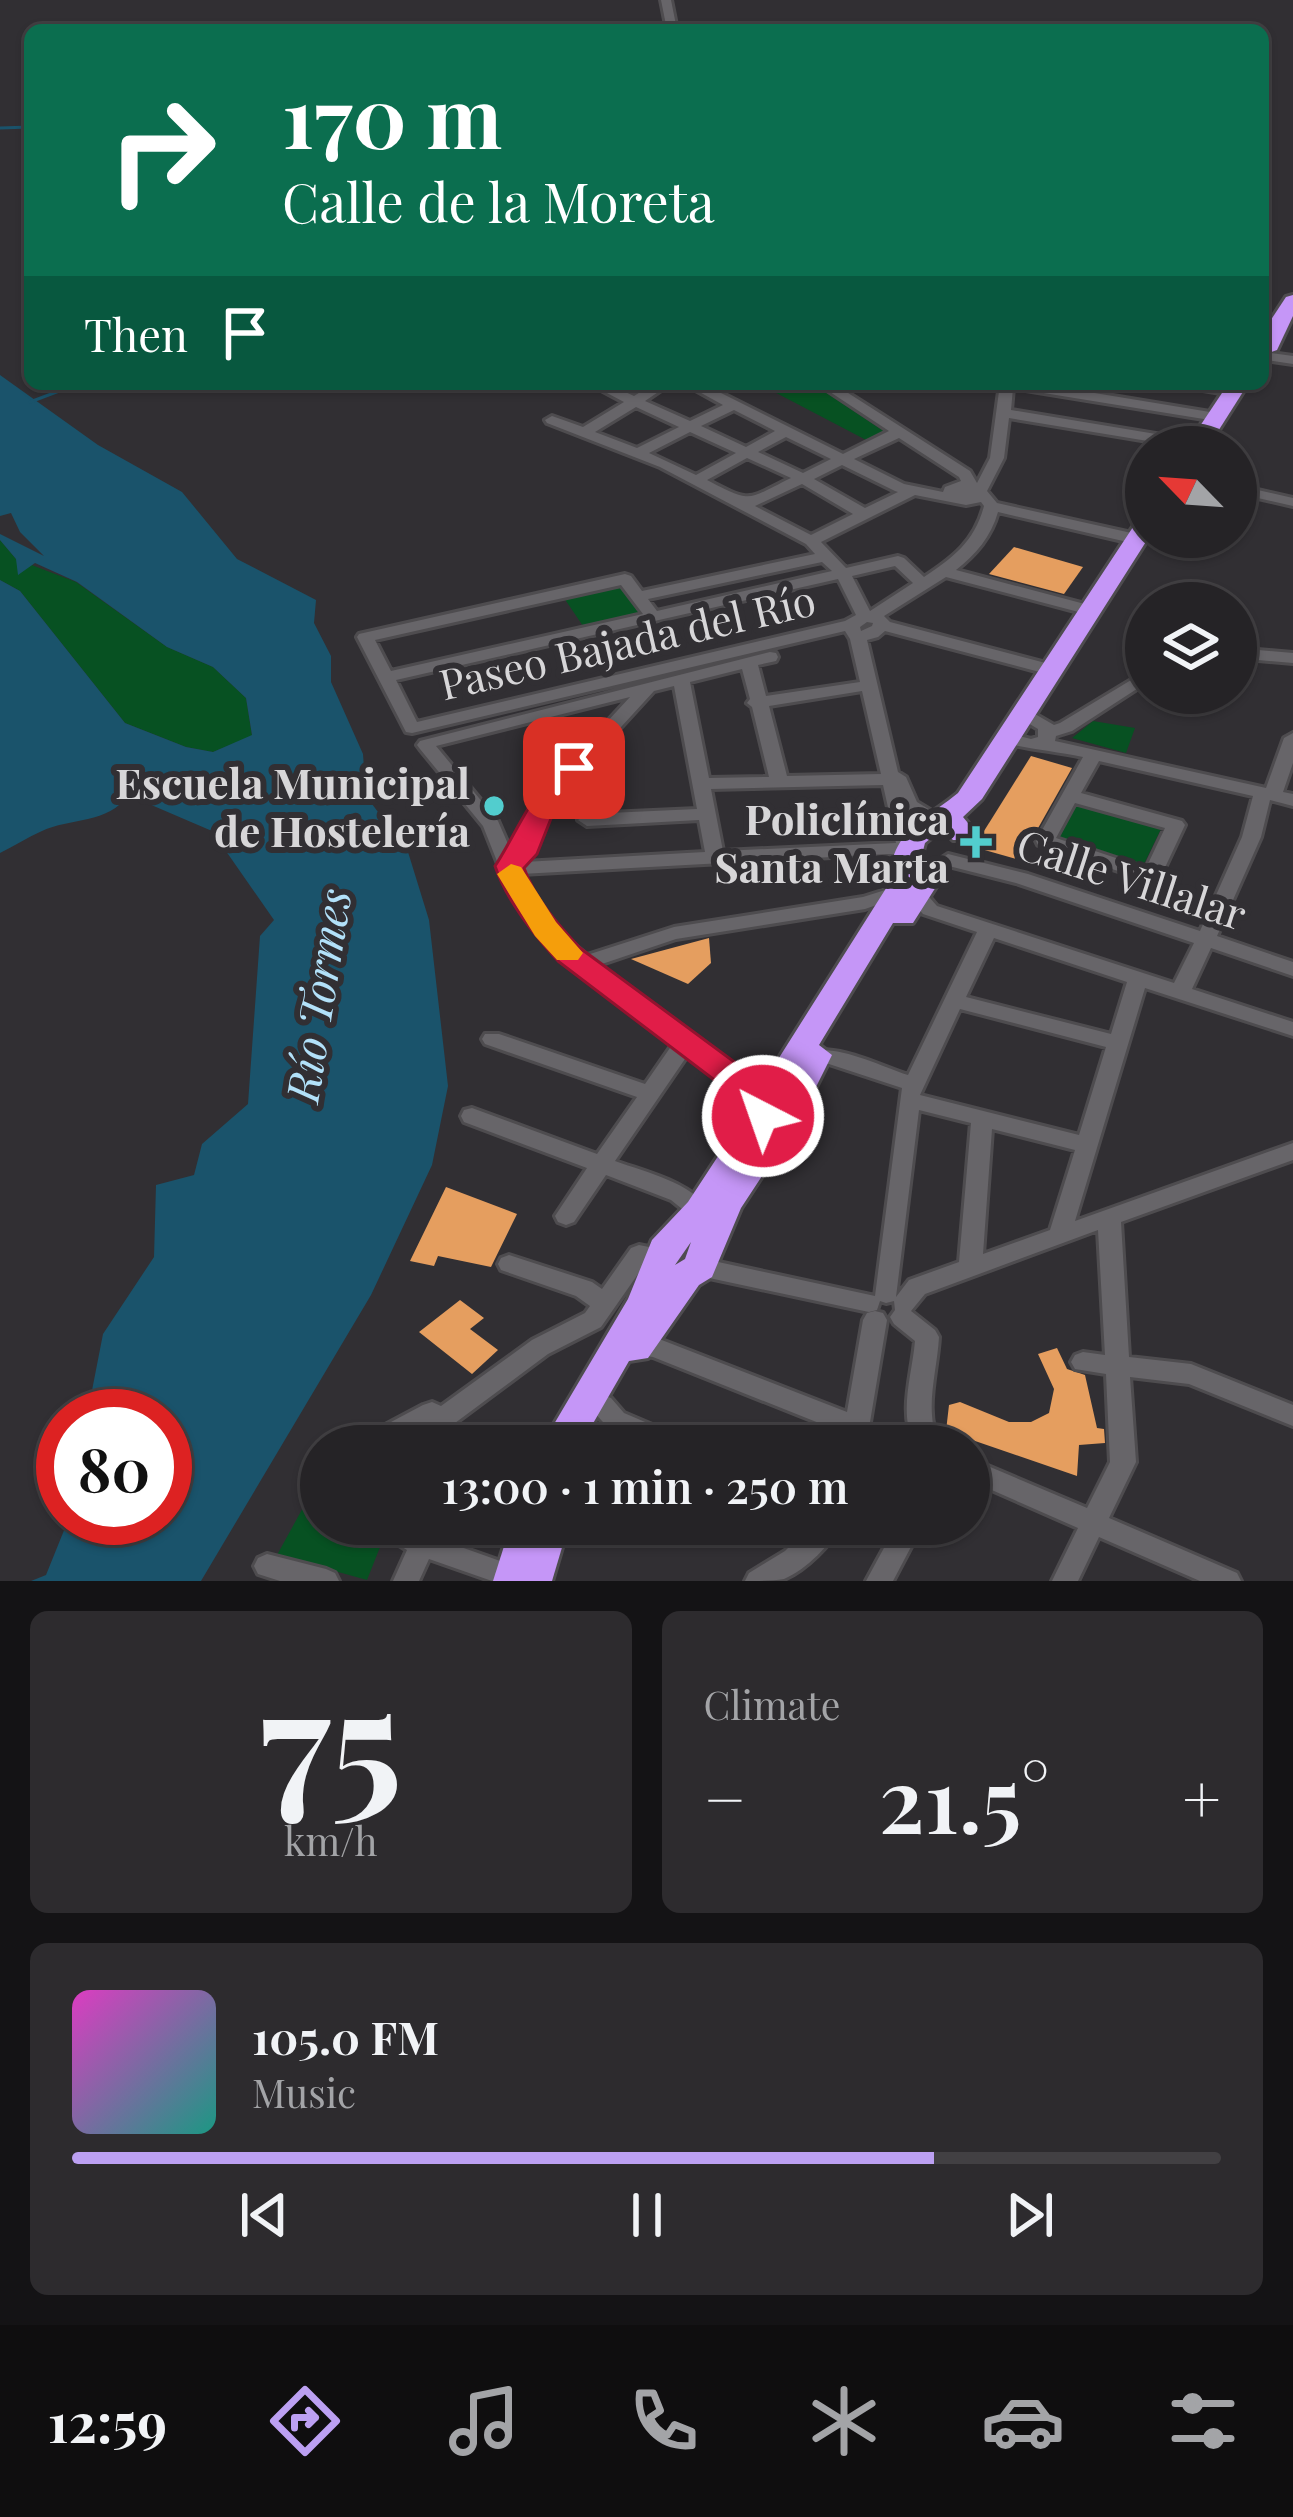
<!DOCTYPE html>
<meta charset="utf-8">
<style>
body{margin:0;font-family:"Playfair Display",serif;background:#2d2b2e;color:#f1f3f6;height:100vh;display:flex;flex-direction:column;font-size:45px;white-space:nowrap}
*{box-sizing:border-box;margin:0}
p{font-size:39px;color:#a3a4a7}
.icon{flex:none;width:66px;height:66px;fill:none;stroke:currentColor;stroke-width:2;stroke-linecap:round;stroke-linejoin:round}
.map{position:relative;height:1581px;overflow:hidden}
.panel{display:flex;flex-direction:column;gap:30px;padding:30px;background:#141315;flex:1}
.panel>*{flex:none}
.banner{position:absolute;left:24px;top:24px;width:1245px;height:366px;border-radius:18px;box-shadow:0 3px 9px #0004,0 0 0 3px #424043;background:#0b6e4f;color:#fff;overflow:hidden}
.needle{width:78px;rotate:295deg}
.controls{position:absolute;left:1125px;top:426px;display:grid;gap:24px}
.controls a{display:grid;place-items:center;width:132px;height:132px;border-radius:50%;background:#252326;box-shadow:0 3px 9px #0004,0 0 0 3px #424043;font-size:60px}
.speed{position:absolute;left:36px;top:1389px;display:flex;gap:24px;font-size:60px;font-weight:700;text-align:center}
.speed>*{display:grid;place-content:center;width:156px;height:156px;border-radius:50%;background:#252326;box-shadow:0 3px 9px #0004,0 0 0 3px #424043;line-height:1}
.speed .limit{border:18px solid #d22;background:#fff;color:#111}
.pin{position:absolute;display:grid;place-items:center;width:102px;height:102px;color:#fff;margin:-51px;border-radius:24px;box-shadow:0 6px 18px #0006}
.me{position:absolute;width:132px;margin:-66px;rotate:319deg;stroke-linejoin:round;filter:drop-shadow(0 0 9px #0008)}
.turn{display:flex;align-items:center;gap:42px;height:252px;padding:0 60px;font-size:54px}
.turn .icon{width:156px;height:156px;stroke-width:2.5}
.turn b{display:block;font-size:84px;line-height:102px}
.then{display:flex;align-items:center;height:114px;padding:0 60px;background:#0003;gap:24px;font-size:45px}
.big{font-size:90px;font-weight:600;line-height:1.1}
.panel .card{flex:1;display:flex;flex-direction:column;justify-content:center;gap:18px;min-width:0;padding:0 42px;border-radius:18px;background:#2d2b2e}
.panel .dial{align-items:center;gap:0}
.dial b{font-size:156px;line-height:1}
.song{display:flex;align-items:center;gap:36px}
.cover{width:144px;height:144px;border-radius:18px;background:linear-gradient(135deg,hsl(310 70% 55%),hsl(170 70% 35%))}
.played{height:12px;border-radius:6px;background:linear-gradient(90deg,#bca0f2 75%,#424043 75%)}
.keys{display:flex;justify-content:space-around;direction:ltr}
.heat{display:flex;justify-content:space-between;align-items:center;font-size:66px;direction:ltr}
.panel .tiles{flex:1;display:grid;gap:30px;grid-template-columns:1fr 1fr}
.card:last-child{grid-column:span 2}
.trip{position:absolute;left:300px;top:1425px;width:690px;height:120px;border-radius:60px;background:#252326;box-shadow:0 3px 9px #0004,0 0 0 3px #424043;font-weight:600;line-height:120px;text-align:center}
.dock{display:flex;height:192px;justify-content:space-around;align-items:center;background:#0f0e0f;color:#a3a4a7}
.dock .icon{width:84px;height:84px}
.dock .active{color:#bca0f2}
.dock b{font-size:54px;color:#f1f3f6}
.map>svg:first-child{display:block}
.green{fill:#075122}
.water{fill:#1a536b}
.lines{fill:none;stroke-linecap:round;stroke-linejoin:round}
.stream{stroke:#1a536b;stroke-width:3}
.building{fill:#e59e5f}
.minor-casing{stroke:#4e4c4f;stroke-width:6}
.highway-casing{stroke:#4e4c4f;stroke-width:6}
.minor{fill:#676569;fill-rule:evenodd}
.highway{fill:#c596f7;fill-rule:evenodd}
.route{fill:#e11d48;stroke:#92132f;stroke-width:3}
.slow{fill:#f59e0b}
.poi-dot{fill:#52cdce;stroke:#312f33;stroke-width:4.5}
.labels{text-anchor:middle;dominant-baseline:central;stroke-width:12;stroke-linejoin:round;paint-order:stroke}
.street-label{font-size:42px;fill:#d7d6d8;stroke:#312f33}
.poi-label{font-size:42px;font-weight:bold;fill:#d7d6d8;stroke:#312f33;text-anchor:end}
.water-label{font-size:45px;font-style:italic;fill:#b2e1f9;stroke:#312f33}
</style>
<div class="map">
<svg width="1293" height="1581" viewBox="0 0 1293 1581">
<rect width="100%" height="100%" fill="#312f33"/>
<!-- green -->
<g class="green">
<path d="M759,384H813L885,432L868,441Z"/>
<path d="M0,540L16,559L76,582L167,647L213,667L246,698L252,736L213,752L186,747L125,723L20,591L0,580Z"/>
<path d="M621,585L641,613L583,626L564,598Z"/>
<path d="M1093,721L1135,728L1126,753L1072,738Z"/>
<path d="M1078,803L1162,827L1143,866L1057,838Z"/>
<path d="M316,1484H321V1524H373L386,1532L367,1580L277,1555Z"/>
</g>
<!-- water -->
<path class="water" d="M0,375L98,445L182,492L237,559L316,600L314,623L331,656V682L363,754L366,796L408,852L429,920L448,1086L432,1165L371,1295L201,1581H31L46,1575L69,1518H165V1416H87L103,1334L154,1257L156,1185L194,1175L202,1144L248,1104L260,936L274,920L212,831L128,795C109,824 69,818 42,831C28,837 14,846 0,853V580L20,591L125,723L186,747L213,752L252,735L246,698L213,667L167,647L77,582L35,563L18,575L16,559L0,540V534L44,556L20,532L11,513L0,516Z"/>
<g class="lines">
<!-- stream -->
<g class="stream">
<path d="M0,128L30,127"/>
<path d="M30,402L75,385"/>
</g>
</g>
<!-- building -->
<g class="building">
<path d="M1014,547L1083,567L1064,594L989,574Z"/>
<path d="M1031,756L1072,768L1020,860L974,847Z"/>
<path d="M709,938L711,963L688,984L631,959Z"/>
<path d="M446,1187L517,1214L491,1267L438,1256L434,1266L410,1261Z"/>
<path d="M460,1300L484,1318L470,1329L498,1350L472,1374L419,1332Z"/>
<path d="M1057,1348L1067,1369L1085,1375L1097,1428L1104,1429L1105,1443L1079,1445L1077,1476L946,1431L949,1405L960,1402L1009,1422H1031L1049,1413L1054,1389L1038,1354Z"/>
</g>
<g class="lines">
<!-- minor casing -->
<g class="minor-casing">
<g id="minor">
<path d="M661,0H671L677,30H667Z"/>
<path d="M1271,353L1293,356V364L1266,360L1264,357Z"/>
<path d="M590,384H608L634,396L653,384H670L645,401L690,421L723,405L685,384H703L843,454L889,431L818,384H834L970,471L977,483L990,458L1000,384H1040L1216,413L1223,417L1216,421L1013,388L1011,410L1198,441L1205,445L1184,447L1009,418L1004,458L987,491L997,503L1136,534L1144,539L1136,544L998,512C991,537 976,554 956,570L1096,607L1098,610L1096,613L1090,615L946,577L884,616L890,622L1057,666L1059,670L1051,675L885,631L878,637L867,640L898,772L906,777L917,802L945,819L936,825L907,811L916,851L914,855L887,854L521,874L561,934L587,955L674,927L863,897L898,886L907,891C920,883 928,896 937,906L1174,983L1194,943L1016,883L941,864L939,860L948,854L1028,874L1200,931L1242,837L1253,796L1099,761L1081,793L1182,821L1185,825L1161,876L1152,882L1038,845L1036,841L1083,757C1054,751 1028,749 1001,742L998,738L1007,733L1031,739L1038,737V729L1013,714L1016,710H1028L1054,725L1060,723L1146,671V683L1072,731L1056,736L1055,741L1266,788L1284,738L1293,733V763L1283,792L1293,794V806L1270,800L1261,837L1217,936L1293,962V976L1211,948L1192,989L1293,1022V1036L1145,988L1075,1221L1293,1143V1160L1121,1222L1129,1357L1191,1364L1293,1405V1426L1189,1384L1130,1377L1136,1462L1109,1518L1237,1573L1241,1581H1200L1099,1537L1078,1581H1052L1078,1528L969,1480V1458L1087,1508L1110,1462L1106,1374L1075,1369L1071,1362L1075,1355L1083,1352L1105,1355L1098,1230L925,1294L911,1311L935,1330L939,1337C937,1374 923,1411 940,1446H915C898,1413 912,1376 915,1341L894,1324L890,1317L895,1310L894,1301L886,1303L880,1301L877,1310L869,1312L700,1276L692,1273L689,1267L692,1261L700,1258L875,1296L902,1088L829,1064L809,1061L806,1056L809,1051C840,1045 878,1065 908,1075L977,932L923,914L906,895L865,909L676,939L599,965L691,1039L766,1092L770,1097L766,1102L759,1105L752,1102L687,1056L615,1161C648,1173 690,1182 711,1211L708,1217L700,1220L692,1217L671,1200L606,1175L574,1222L566,1225L558,1222L555,1216L587,1168L464,1122L461,1116L464,1110L472,1108L597,1154L637,1097L485,1044L482,1039L485,1034H499L645,1084L672,1045L547,944L504,879L483,826L420,749L417,745L420,741L770,652L776,653L778,657L776,661L758,665L766,696L860,682L850,639L845,631L412,733L406,732L357,637L359,634L625,574L631,576L642,591L815,554L806,544L660,467L547,423L545,420L552,416L583,427L624,402ZM636,407L679,427L637,448L595,432ZM734,410L775,431L746,447L701,426ZM690,432L736,453L696,475L649,453ZM786,437L831,459L803,473L758,452ZM899,438L959,477L961,481L945,487L943,492L904,484L854,459ZM747,458L791,478C746,500 753,504 707,480ZM842,465L895,491L898,492L865,508L814,479ZM802,484L853,514L811,535L755,506ZM915,495L966,505L981,502L984,506C975,541 953,558 924,577L904,558L898,556L846,568L821,542ZM822,562L832,571L657,611L648,599ZM895,566L913,583L870,611L852,576ZM838,579L856,615L845,621L417,722L396,680ZM621,585L643,614L391,671L375,640ZM867,622L873,623L872,626L861,631L860,627ZM742,669L750,699L747,703L752,707L769,777L709,778L690,682ZM674,686L697,809L587,814L578,820L587,826L699,820L705,852L524,862L532,853L556,798L654,691ZM862,691L881,774L787,776L769,706ZM630,697L542,792L512,853L498,821L436,746ZM883,785L896,843L723,851L711,789ZM1075,803L1165,828L1146,868L1056,838ZM994,938L1127,982L1111,1034L966,997ZM960,1009L1106,1047L1079,1135L920,1095ZM919,1110L971,1123L959,1262L909,1280L896,1297ZM992,1129L1075,1150L1050,1230L983,1254Z"/>
<path d="M1184,384H1216L1238,388L1240,391L1233,395L1191,388Z"/>
<path d="M1236,485L1293,498V506L1236,493Z"/>
<path d="M1236,648L1293,653V663L1236,658Z"/>
<path d="M639,1245L669,1251L672,1257L669,1263L661,1266L645,1264L601,1327L548,1354L455,1423L470,1446H444L428,1426L391,1446H356L359,1439L423,1405L432,1402L441,1406L532,1340L585,1313L590,1306L576,1296L501,1270L498,1264L501,1258L509,1255L592,1282L602,1289L631,1248Z"/>
<path d="M875,1311L883,1313L887,1320L866,1446H842L844,1433L653,1357L629,1353L625,1346L629,1339L654,1337L847,1412L863,1320L867,1313Z"/>
<path d="M602,1395L611,1398L624,1413L685,1439L688,1446C650,1446 610,1441 590,1405L593,1398Z"/>
<path d="M374,1524H409L430,1536L523,1569L527,1577L525,1581H492L429,1559L419,1581H393L407,1550L378,1532Z"/>
<path d="M812,1524H842C831,1544 806,1570 784,1579C773,1581 757,1581 745,1581L749,1573L785,1551Z"/>
<path d="M897,1524H923L893,1581H866Z"/>
<path d="M267,1554L326,1569L335,1573L339,1581H280L258,1574L254,1566L258,1558Z"/>
</g>
</g>
<!-- highway casing -->
<g class="highway-casing">
<g id="highway">
<path d="M1293,295V316L1277,350L1263,355V332L1286,297Z"/>
<path d="M1228,384H1248L1208,447H1186Z"/>
<path d="M1146,517L1149,537L982,799L963,817L977,834L973,840H953L942,829L925,843L918,870L924,862L934,859L948,868L913,923H893L819,1045L832,1055L801,1117L741,1208L712,1277L699,1285L648,1358L629,1361L580,1446H541L628,1299L652,1240L688,1202L728,1141L748,1089L777,1061L890,882C890,831 924,821 958,793L1135,524ZM691,1242L685,1259L675,1265Z"/>
<path d="M511,1524H569L552,1581H493Z"/>
</g>
</g>
<!-- minor -->
<use href="#minor" class="minor"/>
<!-- highway -->
<use href="#highway" class="highway"/>
</g>
<!-- route -->
<path class="route" d="M574,760L588,768L556,806L537,854L524,868C535,899 558,925 580,948L771,1089L779,1116L774,1124H751L741,1111L742,1101L559,962C534,935 507,902 495,866C514,839 542,768 574,760Z"/>
<!-- slow -->
<path class="slow" d="M511,864L521,867L556,922L583,953L578,960H557L535,936L497,874Z"/>
<!-- markers -->
<g class="poi-dot">
<circle cx="494" cy="806" r="12"/>
<path d="M970 824h12v12h12v12h-12v12h-12v-12h-12v-12h12z"/>
</g>
<g class="labels">
<!-- street labels -->
<g class="street-label">
<text transform="translate(627 641) rotate(-13)">Paseo Bajada del Río</text>
<text transform="translate(1132 878) rotate(18)">Calle Villalar</text>
</g>
<!-- poi labels -->
<g class="poi-label">
<text x="470" y="782">Escuela Municipal<tspan x="470" dy="48">de Hostelería</tspan></text>
<text x="949" y="818">Policlínica<tspan x="949" dy="48">Santa Marta</tspan></text>
</g>
<!-- water labels -->
<g class="water-label">
<text transform="translate(316 995) rotate(-81)">Río Tormes</text>
</g>
</g>
</svg>
<div class="controls">
<a><svg class="needle" viewBox="-14 -14 28 28"><path d="M0-13l5 13h-10z" fill="#e53935"/><path d="M0 13l5-13h-10z" fill="#a3a4a7"/></svg></a>
<a><svg class="icon" aria-label="layers" viewBox="0 0 24 24"><path d="M12 4l9 5-9 5-9-5zM3 14l9 5 9-5"/></svg></a>
</div>
<div class="speed"><div class="limit">80</div></div>
<div class="pin" style="left:574px;top:768px;background:#d93025"><svg class="icon" aria-label="arrive" viewBox="0 0 24 24"><path d="M6 21V4h12l-3 4 3 4H6"/></svg></div>
<svg class="me" style="left:763px;top:1116px" viewBox="-20 -20 40 40"><circle r="17" fill="#e11d48" stroke="#fff" stroke-width="3"/><path d="M0-11L8 9 0 5-8 9z" fill="#fff"/></svg>
<div class="trip">13:00 · 1 min · 250 m</div>
<div class="banner">
<div class="turn"><svg class="icon" aria-label="right" viewBox="0 0 24 24"><path d="M7 20v-9h11M14 6l5 5-5 5"/></svg><div><b>170 m</b>Calle de la Moreta</div></div>
<div class="then">Then<svg class="icon" aria-label="arrive" viewBox="0 0 24 24"><path d="M6 21V4h12l-3 4 3 4H6"/></svg></div>
</div>
</div>
<section class="panel">
<div class="tiles">
<div class="card dial"><b>75</b><p>km/h</p></div>
<div class="card"><p>Climate</p>
<div class="heat"><a>−</a><b class="big">21.5°</b><a>+</a></div>
</div>
<div class="card">
<div class="song"><i class="cover"></i><div><b>105.0 FM</b><p>Music</p></div></div>
<div class="played"></div>
<div class="keys"><svg class="icon" aria-label="previous" viewBox="0 0 24 24"><path d="M18 5L8 12l10 7zM5 5v14"/></svg><svg class="icon" aria-label="pause" viewBox="0 0 24 24"><path d="M8 5v14M16 5v14"/></svg><svg class="icon" aria-label="next" viewBox="0 0 24 24"><path d="M6 5l10 7-10 7zM19 5v14"/></svg></div>
</div>
</div>
</section>
<nav class="dock">
<b>12:59</b>
<svg class="icon active" aria-label="directions" viewBox="0 0 24 24"><path d="M12 3l9 9-9 9-9-9zM9 14v-3h6M13 9l2 2-2 2"/></svg>
<svg class="icon" aria-label="music" viewBox="0 0 24 24"><path d="M9 18V5l10-2v13"/><circle cx="6" cy="18" r="3"/><circle cx="16" cy="16" r="3"/></svg>
<svg class="icon" aria-label="phone" viewBox="0 0 24 24"><path d="M5 4h4l2 5-3 2q2 4 5 5l2-3 5 2v4C11 20 4 13 5 4z"/></svg>
<svg class="icon" aria-label="climate" viewBox="0 0 24 24"><path d="M12 3v18M4 7l16 10M4 17L20 7"/></svg>
<svg class="icon" aria-label="car" viewBox="0 0 24 24"><path d="M5 17H2v-5l4-1 3-4h7l3 4 3 1v5h-3M9 17h6M6 11h13"/><circle cx="7" cy="17" r="2"/><circle cx="17" cy="17" r="2"/></svg>
<svg class="icon" aria-label="filters" viewBox="0 0 24 24"><path d="M4 7h16M4 17h16"/><circle cx="9" cy="7" r="2"/><circle cx="15" cy="17" r="2"/></svg>
</nav>
